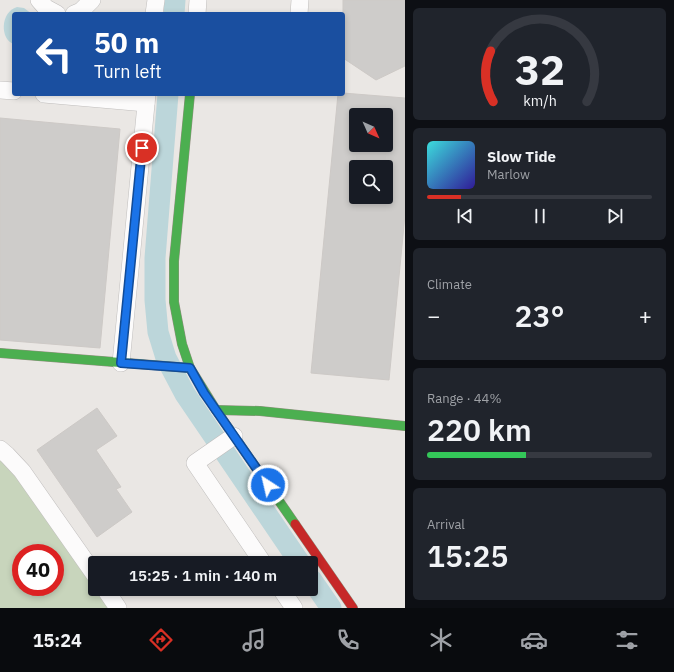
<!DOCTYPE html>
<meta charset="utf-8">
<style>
body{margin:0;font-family:"IBM Plex Sans",sans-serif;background:#20242c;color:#f1f3f6;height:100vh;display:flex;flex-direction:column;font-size:15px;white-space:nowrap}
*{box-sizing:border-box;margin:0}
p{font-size:13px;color:#9ea1a6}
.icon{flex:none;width:22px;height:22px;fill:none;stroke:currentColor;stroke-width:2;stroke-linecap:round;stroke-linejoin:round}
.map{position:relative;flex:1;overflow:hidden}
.side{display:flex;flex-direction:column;gap:8px;padding:8px;background:#0d0f14;width:269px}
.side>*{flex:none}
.banner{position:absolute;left:12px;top:12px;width:333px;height:84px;border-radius:4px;box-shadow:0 2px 6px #0003;background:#1a4fa0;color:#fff;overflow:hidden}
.needle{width:26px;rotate:135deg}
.fabs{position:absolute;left:349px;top:108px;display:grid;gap:8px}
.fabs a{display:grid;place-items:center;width:44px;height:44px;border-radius:4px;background:#171b24;box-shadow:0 2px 6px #0003;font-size:20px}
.speed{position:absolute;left:12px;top:544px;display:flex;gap:8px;font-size:20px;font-weight:700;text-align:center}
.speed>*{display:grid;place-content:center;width:52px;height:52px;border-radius:50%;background:#171b24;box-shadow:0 2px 6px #0003;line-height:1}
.speed .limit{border:6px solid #d22;background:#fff;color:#111}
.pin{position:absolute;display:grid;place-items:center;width:34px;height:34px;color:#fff;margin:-17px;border:2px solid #fff;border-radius:50%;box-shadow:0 1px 4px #0007}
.me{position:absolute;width:44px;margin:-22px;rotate:325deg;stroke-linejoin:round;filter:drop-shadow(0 0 3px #0008)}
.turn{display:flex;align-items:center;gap:14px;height:84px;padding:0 16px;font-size:18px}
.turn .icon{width:52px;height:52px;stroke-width:2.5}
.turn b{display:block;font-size:28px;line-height:34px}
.big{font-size:30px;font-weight:600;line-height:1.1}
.side .widget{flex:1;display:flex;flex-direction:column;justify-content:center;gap:6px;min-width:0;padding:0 14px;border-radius:6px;background:#20242c}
.side .dial{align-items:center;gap:0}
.dial svg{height:104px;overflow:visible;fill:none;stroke:#363941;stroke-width:7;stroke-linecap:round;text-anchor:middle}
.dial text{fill:#f1f3f6;stroke:none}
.song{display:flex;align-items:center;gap:12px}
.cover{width:48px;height:48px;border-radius:6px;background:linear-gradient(135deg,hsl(180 70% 55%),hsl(250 70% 35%))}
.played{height:4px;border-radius:2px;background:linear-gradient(90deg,#d93025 15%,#363941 15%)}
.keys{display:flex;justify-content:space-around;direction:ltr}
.heat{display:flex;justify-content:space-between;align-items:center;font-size:22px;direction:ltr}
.charge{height:6px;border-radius:3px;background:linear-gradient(90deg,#34c759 44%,#363941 0)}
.trip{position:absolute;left:88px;top:556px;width:230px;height:40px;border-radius:4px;background:#171b24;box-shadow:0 2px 6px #0003;font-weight:600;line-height:40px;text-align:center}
.tab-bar{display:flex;height:64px;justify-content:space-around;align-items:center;background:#090b0e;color:#9ea1a6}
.tab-bar .icon{width:28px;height:28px}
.tab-bar .current{color:#d93025}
.tab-bar b{font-size:18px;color:#f1f3f6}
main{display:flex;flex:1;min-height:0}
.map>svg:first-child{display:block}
.forest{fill:#c8d5bc;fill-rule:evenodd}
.water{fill:#bcd6da}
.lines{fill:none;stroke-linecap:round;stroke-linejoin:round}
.canal{stroke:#bcd6da;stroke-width:21}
.building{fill:#ceccca;stroke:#cdc9c6;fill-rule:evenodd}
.street-casing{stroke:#c0bebd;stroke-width:18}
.fast-casing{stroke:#91907f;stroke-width:10}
.jam-casing{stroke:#91907f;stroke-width:10}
.street{stroke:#fcfbfb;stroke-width:17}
.fast{stroke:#4caf50;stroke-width:9}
.jam{stroke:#c62828;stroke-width:9}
.route-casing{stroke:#114b97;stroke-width:10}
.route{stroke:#1a73e8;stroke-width:7}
</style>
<main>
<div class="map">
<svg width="405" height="608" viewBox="0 0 405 608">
<rect width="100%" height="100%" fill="#eae7e4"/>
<!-- forest -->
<path class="forest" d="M0,460L14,470L108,608H0ZM21,553H55V587H21Z"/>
<!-- water -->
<path class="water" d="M17,7L24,8L32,14H14V44C0,40 0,12 17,7Z"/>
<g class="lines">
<!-- canal -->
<g class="canal">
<path d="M174,14L175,0"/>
<path d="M168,94L155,258V300L158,332L166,358L185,394L300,563"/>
<path d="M311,579L331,608"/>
</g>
</g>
<!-- building -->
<g class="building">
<path d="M343,0H405V66L376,80L343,58Z"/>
<path d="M343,93L405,98V215L389,380L311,373L338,94ZM356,115H386V145H356ZM356,167H386V197H356Z"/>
<path d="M0,118L120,129L100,348L0,340Z"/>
<path d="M97,408L117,436L96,450L121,487L116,489L132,512L97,537L37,450Z"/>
</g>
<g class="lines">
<!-- street casing -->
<g class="street-casing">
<g id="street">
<path d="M39,0L46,8L57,14"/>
<path d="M74,14L81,11L92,0"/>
<path d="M154,14L156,0"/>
<path d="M197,14L198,0"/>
<path d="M299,14L300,0"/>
<path d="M0,90L14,91"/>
<path d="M44,94L146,103"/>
<path d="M121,363L147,94"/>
<path d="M234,436L195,463L263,563"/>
<path d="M0,449L7,455L22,471L95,575"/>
<path d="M105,589L118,608"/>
<path d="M281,589L294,608"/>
</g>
</g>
<!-- fast casing -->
<g class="fast-casing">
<g id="fast">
<path d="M190,94L174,261V302L182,344L190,368L216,410"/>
<path d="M0,353L190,368"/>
<path d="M295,524L216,410L260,411L405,426"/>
</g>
</g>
<!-- jam casing -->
<g class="jam-casing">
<path id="jam" d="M295,524L353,608"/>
</g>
<!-- street -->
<use href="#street" class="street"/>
<!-- fast -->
<use href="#fast" class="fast"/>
<!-- jam -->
<use href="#jam" class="jam"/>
</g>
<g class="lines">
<!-- route casing -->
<g class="route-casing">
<path id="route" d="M142,148L121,363L190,368L204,393L268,485"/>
</g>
<!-- route -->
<use href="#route" class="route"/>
</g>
</svg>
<div class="fabs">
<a><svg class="needle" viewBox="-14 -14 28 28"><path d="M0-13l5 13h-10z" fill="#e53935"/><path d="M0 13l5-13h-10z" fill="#9ea1a6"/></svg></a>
<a><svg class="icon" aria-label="search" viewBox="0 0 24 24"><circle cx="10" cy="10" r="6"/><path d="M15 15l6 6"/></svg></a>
</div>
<div class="speed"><div class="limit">40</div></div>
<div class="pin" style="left:142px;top:148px;background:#d93025"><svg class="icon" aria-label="arrive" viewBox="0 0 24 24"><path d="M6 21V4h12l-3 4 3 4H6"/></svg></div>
<svg class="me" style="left:268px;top:485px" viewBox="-20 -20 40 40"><circle r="17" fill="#1a73e8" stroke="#fff" stroke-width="3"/><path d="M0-11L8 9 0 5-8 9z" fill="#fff"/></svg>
<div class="trip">15:25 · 1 min · 140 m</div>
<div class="banner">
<div class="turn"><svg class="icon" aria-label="left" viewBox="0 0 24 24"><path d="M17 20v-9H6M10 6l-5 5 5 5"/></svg><div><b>50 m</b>Turn left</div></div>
</div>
</div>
<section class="side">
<div class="widget dial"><svg viewBox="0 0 100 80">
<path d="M14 69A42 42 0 1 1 86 69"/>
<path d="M14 69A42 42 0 0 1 12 30" stroke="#d93025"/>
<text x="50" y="56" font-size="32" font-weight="700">32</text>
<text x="50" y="72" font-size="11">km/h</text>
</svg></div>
<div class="widget">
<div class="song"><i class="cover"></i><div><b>Slow Tide</b><p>Marlow</p></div></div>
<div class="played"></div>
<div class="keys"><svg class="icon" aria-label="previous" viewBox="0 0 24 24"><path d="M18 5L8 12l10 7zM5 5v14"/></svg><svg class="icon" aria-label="pause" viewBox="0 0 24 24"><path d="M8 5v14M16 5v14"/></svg><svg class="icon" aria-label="next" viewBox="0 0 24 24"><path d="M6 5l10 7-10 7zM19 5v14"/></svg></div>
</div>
<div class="widget"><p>Climate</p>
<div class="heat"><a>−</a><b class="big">23°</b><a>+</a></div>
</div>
<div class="widget"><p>Range · 44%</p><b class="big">220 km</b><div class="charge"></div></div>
<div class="widget"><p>Arrival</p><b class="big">15:25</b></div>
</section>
</main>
<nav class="tab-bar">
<b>15:24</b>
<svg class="icon current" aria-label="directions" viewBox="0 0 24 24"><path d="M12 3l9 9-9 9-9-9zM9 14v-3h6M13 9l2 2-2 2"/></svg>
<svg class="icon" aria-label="music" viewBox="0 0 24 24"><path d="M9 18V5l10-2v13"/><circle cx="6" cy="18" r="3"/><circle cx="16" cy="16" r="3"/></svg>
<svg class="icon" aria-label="phone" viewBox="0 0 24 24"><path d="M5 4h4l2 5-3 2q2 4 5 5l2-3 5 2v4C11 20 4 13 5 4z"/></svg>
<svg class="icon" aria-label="climate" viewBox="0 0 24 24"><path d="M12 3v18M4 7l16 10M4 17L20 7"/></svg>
<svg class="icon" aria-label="car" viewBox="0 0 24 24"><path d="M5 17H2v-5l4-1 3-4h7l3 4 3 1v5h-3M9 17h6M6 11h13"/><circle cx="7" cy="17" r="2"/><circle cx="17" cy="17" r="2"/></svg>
<svg class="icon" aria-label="filters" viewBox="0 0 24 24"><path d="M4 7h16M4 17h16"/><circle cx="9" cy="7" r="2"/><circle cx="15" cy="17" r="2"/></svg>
</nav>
